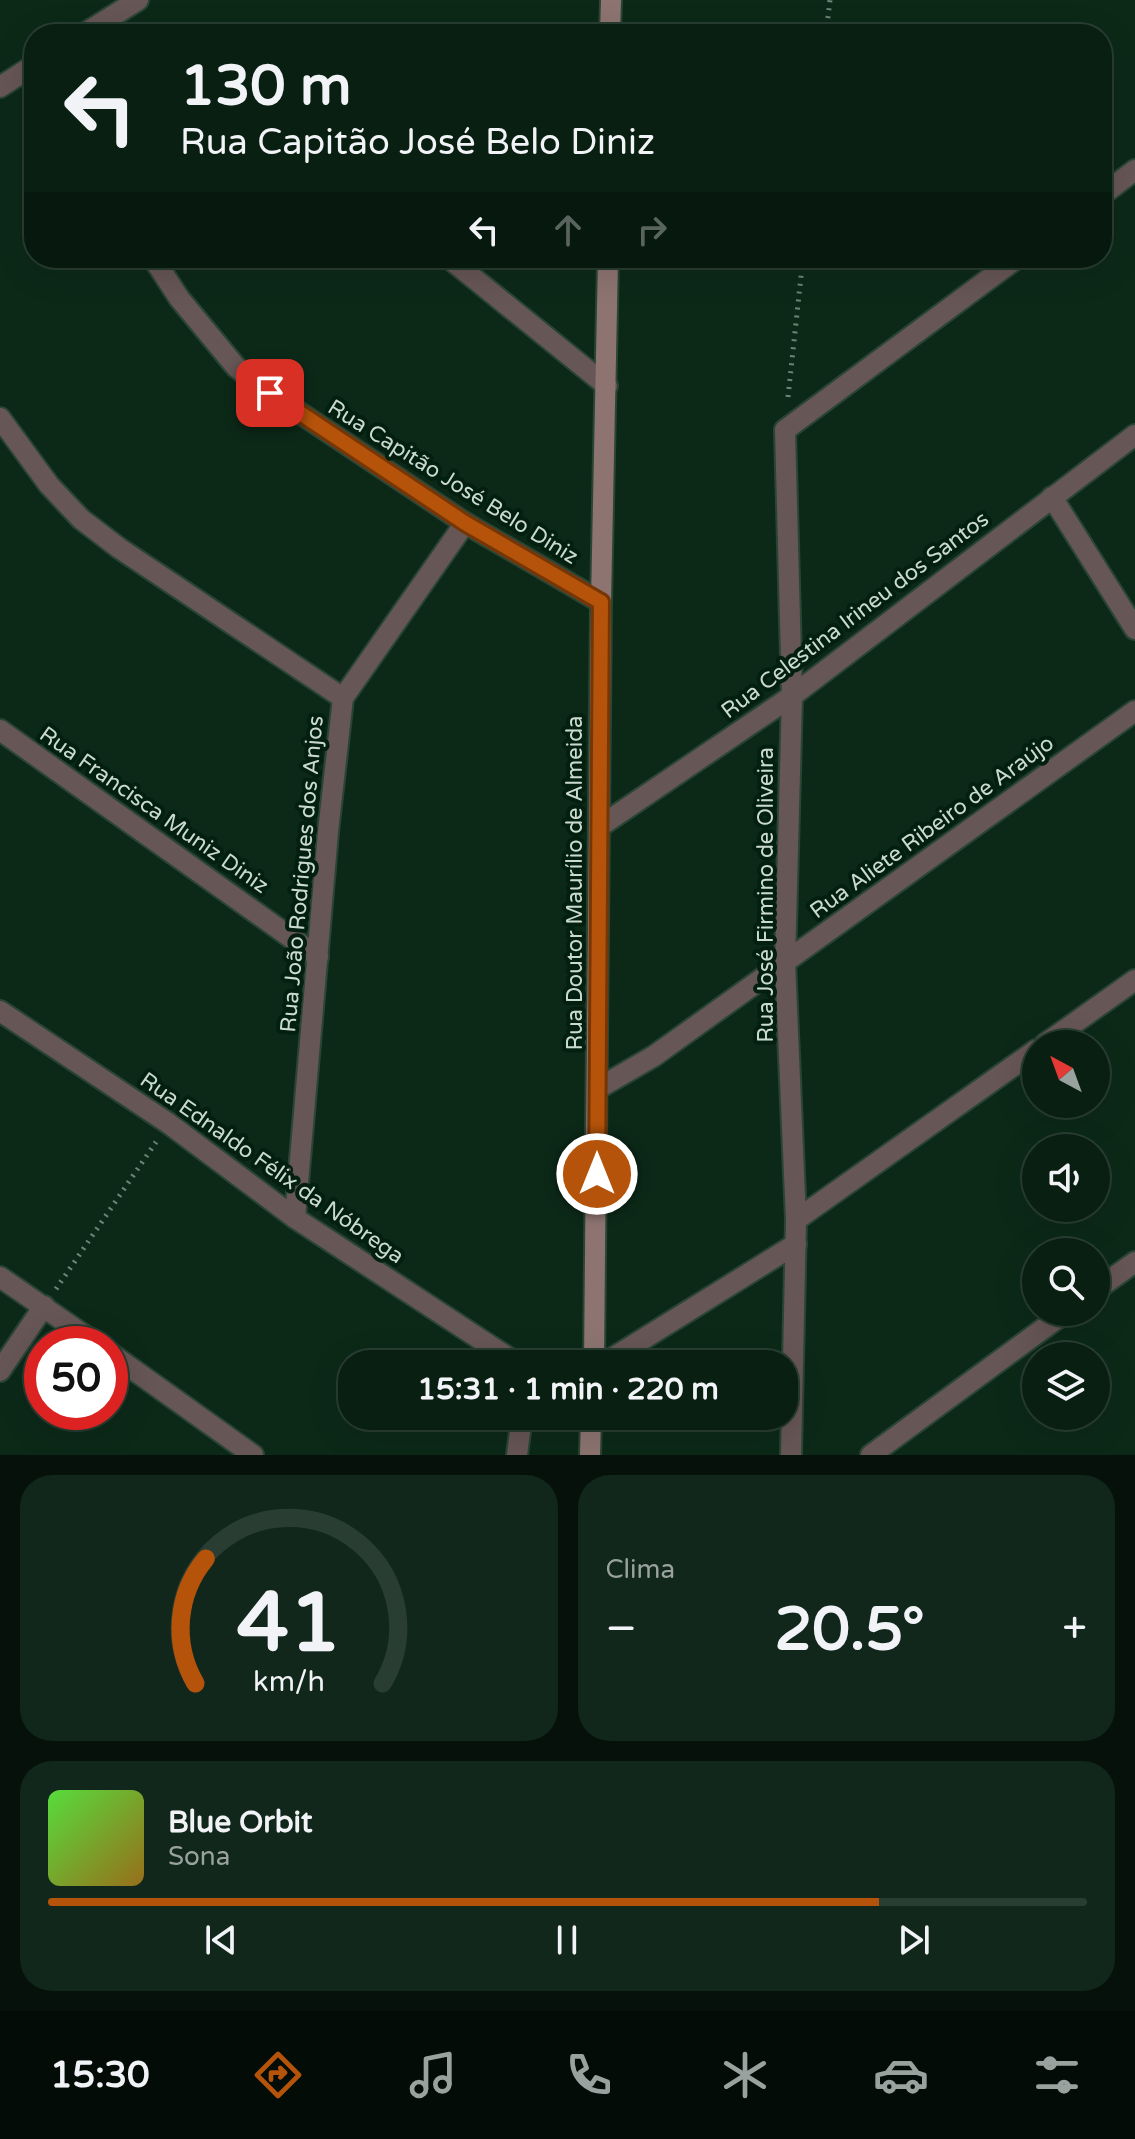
<!DOCTYPE html>
<html lang="pt">
<meta charset="utf-8">
<style>
body{margin:0;font-family:"Varela Round",sans-serif;background:#12271b;color:#f1f3f6;height:100vh;display:flex;flex-direction:column;font-size:30px;white-space:nowrap}
*{box-sizing:border-box;margin:0}
p{font-size:26px;color:#99a29f}
.icon{flex:none;width:44px;height:44px;fill:none;stroke:currentColor;stroke-width:2;stroke-linecap:round;stroke-linejoin:round}
.map{position:relative;height:1455px;overflow:hidden}
.side{display:flex;flex-direction:column;gap:20px;padding:20px;background:#05110a;flex:1}
.side>*{flex:none}
.banner{position:absolute;left:24px;top:24px;width:1088px;height:244px;border-radius:32px;box-shadow:0 8px 32px #0002,0 0 0 2px #293d32;background:#091f12;color:#f1f3f6;overflow:hidden}
.needle{width:52px;rotate:319deg}
.fabs{position:absolute;left:1022px;top:1030px;display:grid;gap:16px}
.fabs a{display:grid;place-items:center;width:88px;height:88px;border-radius:50%;background:#091f12;box-shadow:0 8px 32px #0002,0 0 0 2px #293d32;font-size:40px}
.speed{position:absolute;left:24px;top:1326px;display:flex;gap:16px;font-size:40px;font-weight:700;text-align:center}
.speed>*{display:grid;place-content:center;width:104px;height:104px;border-radius:50%;background:#091f12;box-shadow:0 8px 32px #0002,0 0 0 2px #293d32;line-height:1}
.speed .limit{border:12px solid #d22;background:#fff;color:#111}
.pin{position:absolute;display:grid;place-items:center;width:68px;height:68px;color:#fff;margin:-34px;border-radius:16px;box-shadow:0 4px 12px #0006}
.me{position:absolute;width:88px;margin:-44px;rotate:0deg;stroke-linejoin:round;filter:drop-shadow(0 0 6px #0008)}
.turn{display:flex;align-items:center;gap:28px;height:168px;padding:0 24px;font-size:36px}
.turn .icon{width:104px;height:104px;stroke-width:2.5}
.turn b{display:block;font-size:56px;line-height:68px}
.lanes{display:flex;align-items:center;height:76px;padding:0 24px;background:#0003;justify-content:center;gap:40px;direction:ltr}
.lanes .off{opacity:.35}
.big{font-size:60px;font-weight:800;line-height:1.1}
.side .widget{flex:1;display:flex;flex-direction:column;justify-content:center;gap:12px;min-width:0;padding:0 28px;border-radius:32px;background:#12271b}
.side .dial{align-items:center;gap:0}
.dial svg{height:208px;overflow:visible;fill:none;stroke:#293d32;stroke-width:7;stroke-linecap:round;text-anchor:middle}
.dial text{fill:#f1f3f6;stroke:none}
.song{display:flex;align-items:center;gap:24px}
.cover{width:96px;height:96px;border-radius:12px;background:linear-gradient(135deg,hsl(110 70% 55%),hsl(40 70% 35%))}
.played{height:8px;border-radius:4px;background:linear-gradient(90deg,#b45309 80%,#293d32 80%)}
.keys{display:flex;justify-content:space-around;direction:ltr}
.heat{display:flex;justify-content:space-between;align-items:center;font-size:44px;direction:ltr}
.side .tiles{flex:1;display:grid;gap:20px;grid-template-columns:1fr 1fr}
.widget:last-child{grid-column:span 2}
.trip{position:absolute;left:338px;top:1350px;width:460px;height:80px;border-radius:32px;background:#091f12;box-shadow:0 8px 32px #0002,0 0 0 2px #293d32;font-weight:800;line-height:80px;text-align:center}
.dock{display:flex;height:128px;justify-content:space-around;align-items:center;background:#040c07;color:#99a29f}
.dock .icon{width:56px;height:56px}
.dock .on{color:#b45309}
.dock b{font-size:36px;color:#f1f3f6}
.map>svg:first-child{display:block}
.lines{fill:none;stroke-linecap:round;stroke-linejoin:round}
.minor-casing{stroke:#2a4535;stroke-width:24}
.tertiary-casing{stroke:#2a4535;stroke-width:24}
.secondary-casing{stroke:#2a4535;stroke-width:24}
.path{stroke:#6d8476;stroke-width:5;stroke-dasharray:2 6;stroke-linecap:butt}
.minor{stroke:#665655;stroke-width:20}
.tertiary{stroke:#665655;stroke-width:20}
.secondary{stroke:#8d7471;stroke-width:20}
.route-casing{stroke:#753606;stroke-width:20}
.route{stroke:#b45309;stroke-width:14}
.labels{text-anchor:middle;dominant-baseline:central;stroke-width:8;stroke-linejoin:round;paint-order:stroke}
.street-label{font-size:22px;fill:#cadacf;stroke:#031f0f}
</style>
<div class="map">
<svg width="1135" height="1455" viewBox="0 0 1135 1455">
<rect width="100%" height="100%" fill="#0c2918"/>
<g class="lines">
<!-- minor casing -->
<g class="minor-casing">
<g id="minor">
<path d="M1102,195L1135,170"/>
<path d="M153,258L179,298L236,367L270,393L465,523L601,602"/>
<path d="M450,259L607,386"/>
<path d="M0,418L49,485L81,519L119,548L343,698"/>
<path d="M1052,497L1135,629"/>
<path d="M0,730L318,957"/>
<path d="M599,827L792,696L1135,435"/>
<path d="M0,1011L168,1123L295,1218L518,1364"/>
<path d="M1045,1044L1135,980"/>
<path d="M597,1089L654,1056L1135,711"/>
<path d="M295,1218L328,832L343,698L465,523"/>
<path d="M796,1220L1036,1050"/>
<path d="M0,1277L97,1344"/>
<path d="M1096,1290L1135,1262"/>
<path d="M110,1353L253,1455"/>
<path d="M603,1364L796,1244"/>
<path d="M0,1371L44,1306"/>
<path d="M517,1455L522,1416"/>
<path d="M791,1455L796,1220L785,962L792,696L785,430L1017,258"/>
<path d="M871,1455L1066,1312"/>
</g>
</g>
<!-- tertiary casing -->
<g class="tertiary-casing">
<g id="tertiary">
<path d="M84,34L138,0"/>
<path d="M0,87L34,65"/>
</g>
</g>
<!-- secondary casing -->
<g class="secondary-casing">
<g id="secondary">
<path d="M610,34L611,0"/>
<path d="M594,1364L601,602L608,258"/>
<path d="M590,1455L591,1416"/>
</g>
</g>
<!-- path -->
<g class="path">
<path d="M826,34L830,0"/>
<path d="M788,397L803,258"/>
<path d="M56,1289L156,1142"/>
</g>
<!-- minor -->
<use href="#minor" class="minor"/>
<!-- tertiary -->
<use href="#tertiary" class="tertiary"/>
<!-- secondary -->
<use href="#secondary" class="secondary"/>
</g>
<g class="lines">
<!-- route casing -->
<g class="route-casing">
<path id="route" d="M270,393L465,523L601,602L597,1174"/>
</g>
<!-- route -->
<use href="#route" class="route"/>
</g>
<g class="labels">
<!-- street labels -->
<g class="street-label">
<text transform="translate(453 482) rotate(32)">Rua Capitão José Belo Diniz</text>
<text transform="translate(855 615) rotate(-37)">Rua Celestina Irineu dos Santos</text>
<text transform="translate(154 810) rotate(35)">Rua Francisca Muniz Diniz</text>
<text transform="translate(932 827) rotate(-36)">Rua Aliete Ribeiro de Araújo</text>
<text transform="translate(302 874) rotate(-85)">Rua João Rodrigues dos Anjos</text>
<text transform="translate(575 883) rotate(-90)">Rua Doutor Maurílio de Almeida</text>
<text transform="translate(766 895) rotate(-90)">Rua José Firmino de Oliveira</text>
<text transform="translate(272 1168) rotate(35)">Rua Ednaldo Félix da Nóbrega</text>
</g>
</g>
</svg>
<div class="fabs">
<a><svg class="needle" viewBox="-14 -14 28 28"><path d="M0-13l5 13h-10z" fill="#e53935"/><path d="M0 13l5-13h-10z" fill="#99a29f"/></svg></a>
<a><svg class="icon" aria-label="sound" viewBox="0 0 24 24"><path d="M4 9h4l5-4v14l-5-4H4zM17 9q2 3 0 6"/></svg></a>
<a><svg class="icon" aria-label="search" viewBox="0 0 24 24"><circle cx="10" cy="10" r="6"/><path d="M15 15l6 6"/></svg></a>
<a><svg class="icon" aria-label="layers" viewBox="0 0 24 24"><path d="M12 4l9 5-9 5-9-5zM3 14l9 5 9-5"/></svg></a>
</div>
<div class="speed"><div class="limit">50</div></div>
<div class="pin" style="left:270px;top:393px;background:#d93025"><svg class="icon" aria-label="arrive" viewBox="0 0 24 24"><path d="M6 21V4h12l-3 4 3 4H6"/></svg></div>
<svg class="me" style="left:597px;top:1174px" viewBox="-20 -20 40 40"><circle r="17" fill="#b45309" stroke="#fff" stroke-width="3"/><path d="M0-11L8 9 0 5-8 9z" fill="#fff"/></svg>
<div class="trip">15:31 · 1 min · 220 m</div>
<div class="banner">
<div class="turn"><svg class="icon" aria-label="left" viewBox="0 0 24 24"><path d="M17 20v-9H6M10 6l-5 5 5 5"/></svg><div><b>130 m</b>Rua Capitão José Belo Diniz</div></div>
<div class="lanes"><svg class="icon" aria-label="left" viewBox="0 0 24 24"><path d="M17 20v-9H6M10 6l-5 5 5 5"/></svg><svg class="icon off" aria-label="ahead" viewBox="0 0 24 24"><path d="M12 20V5M6 11l6-6 6 6"/></svg><svg class="icon off" aria-label="right" viewBox="0 0 24 24"><path d="M7 20v-9h11M14 6l5 5-5 5"/></svg></div>
</div>
</div>
<section class="side">
<div class="tiles">
<div class="widget dial"><svg viewBox="0 0 100 80">
<path d="M14 69A42 42 0 1 1 86 69"/>
<path d="M14 69A42 42 0 0 1 18 21" stroke="#b45309"/>
<text x="50" y="56" font-size="32" font-weight="700">41</text>
<text x="50" y="72" font-size="11">km/h</text>
</svg></div>
<div class="widget"><p>Clima</p>
<div class="heat"><a>−</a><b class="big">20.5°</b><a>+</a></div>
</div>
<div class="widget">
<div class="song"><i class="cover"></i><div><b>Blue Orbit</b><p>Sona</p></div></div>
<div class="played"></div>
<div class="keys"><svg class="icon" aria-label="previous" viewBox="0 0 24 24"><path d="M18 5L8 12l10 7zM5 5v14"/></svg><svg class="icon" aria-label="pause" viewBox="0 0 24 24"><path d="M8 5v14M16 5v14"/></svg><svg class="icon" aria-label="next" viewBox="0 0 24 24"><path d="M6 5l10 7-10 7zM19 5v14"/></svg></div>
</div>
</div>
</section>
<nav class="dock">
<b>15:30</b>
<svg class="icon on" aria-label="directions" viewBox="0 0 24 24"><path d="M12 3l9 9-9 9-9-9zM9 14v-3h6M13 9l2 2-2 2"/></svg>
<svg class="icon" aria-label="music" viewBox="0 0 24 24"><path d="M9 18V5l10-2v13"/><circle cx="6" cy="18" r="3"/><circle cx="16" cy="16" r="3"/></svg>
<svg class="icon" aria-label="phone" viewBox="0 0 24 24"><path d="M5 4h4l2 5-3 2q2 4 5 5l2-3 5 2v4C11 20 4 13 5 4z"/></svg>
<svg class="icon" aria-label="climate" viewBox="0 0 24 24"><path d="M12 3v18M4 7l16 10M4 17L20 7"/></svg>
<svg class="icon" aria-label="car" viewBox="0 0 24 24"><path d="M5 17H2v-5l4-1 3-4h7l3 4 3 1v5h-3M9 17h6M6 11h13"/><circle cx="7" cy="17" r="2"/><circle cx="17" cy="17" r="2"/></svg>
<svg class="icon" aria-label="filters" viewBox="0 0 24 24"><path d="M4 7h16M4 17h16"/><circle cx="9" cy="7" r="2"/><circle cx="15" cy="17" r="2"/></svg>
</nav>
